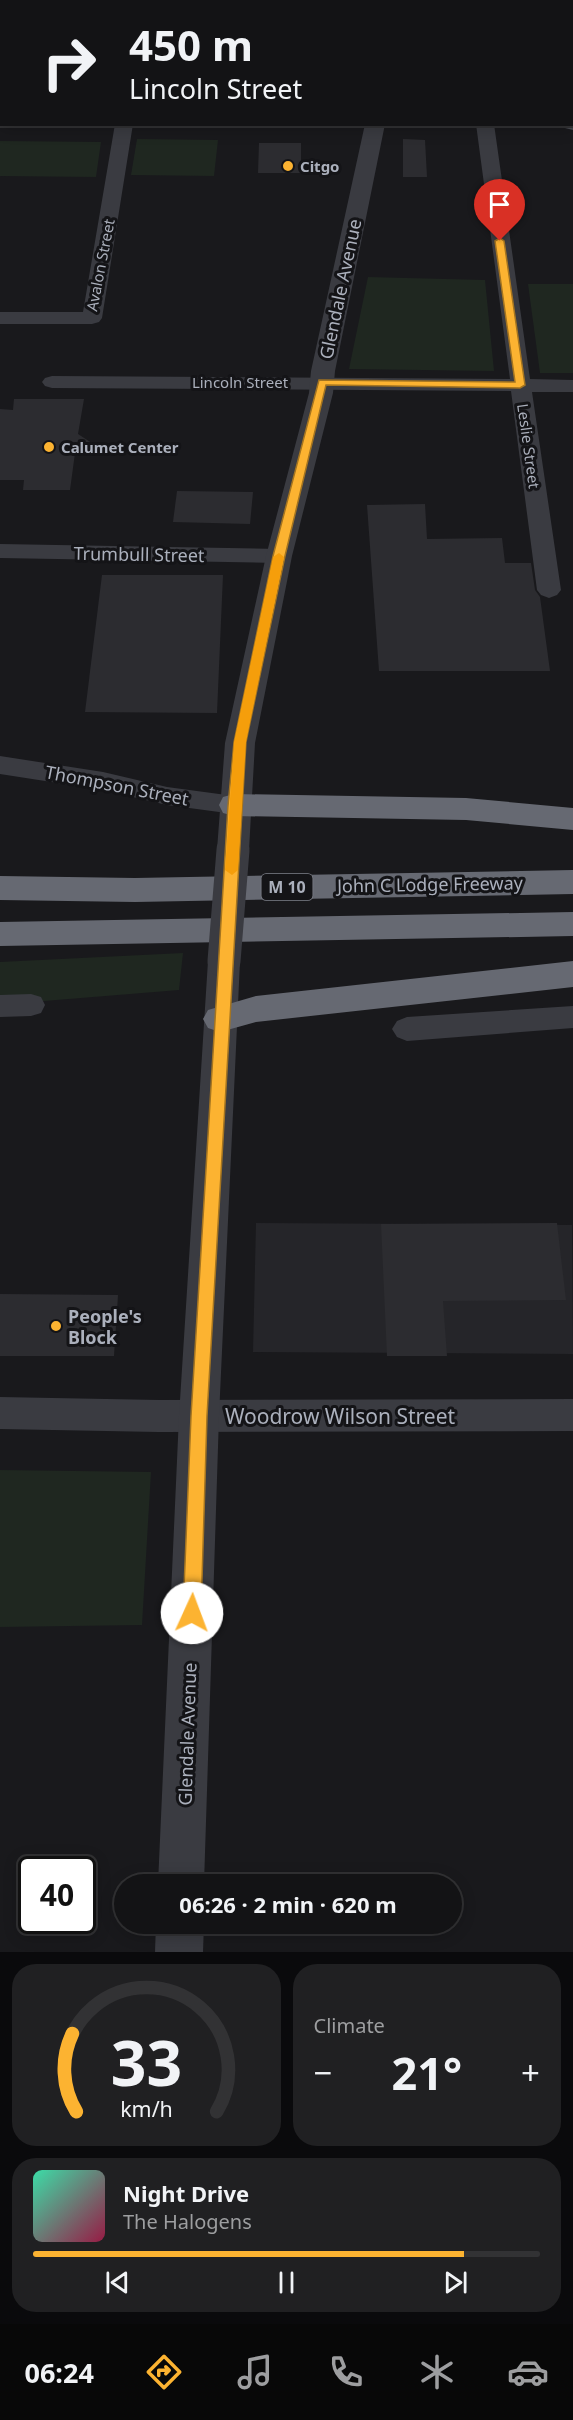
<!DOCTYPE html>
<meta charset="utf-8">
<style>
body{margin:0;font-family:"Noto Sans",sans-serif;background:#202022;color:#f1f3f6;height:100vh;display:flex;flex-direction:column;font-size:22px;white-space:nowrap}
*{box-sizing:border-box;margin:0}
p{font-size:20px;color:#9d9ea0}
.icon{flex:none;width:33px;height:33px;fill:none;stroke:currentColor;stroke-width:2;stroke-linecap:round;stroke-linejoin:round}
.map{position:relative;height:1952px;overflow:hidden}
.details{display:flex;flex-direction:column;gap:12px;padding:12px;background:#0a0a0c;flex:1}
.details>*{flex:none}
.guide{position:absolute;left:0px;top:0px;width:573px;height:126px;box-shadow:0 3px 15px #0003,0 0 0 2px #323234;background:#131315;color:#f1f3f6;overflow:hidden}
.speed{position:absolute;left:18px;top:1856px;display:flex;gap:12px;font-size:30px;font-weight:700;text-align:center}
.speed>*{display:grid;place-content:center;width:78px;height:78px;border-radius:50%;background:#131315;box-shadow:0 3px 15px #0003,0 0 0 2px #323234;line-height:1}
.speed .limit{border:3px solid #111;border-radius:9px;background:#fff;color:#111}
.pin{position:absolute;display:grid;place-items:center;width:51px;height:51px;color:#fff;margin:-62px -26px;border-radius:50% 50% 50% 0;rotate:-45deg;box-shadow:0 0 6px #0007}
.pin .icon{rotate:45deg}
.me{position:absolute;width:66px;margin:-33px;rotate:2deg;stroke-linejoin:round;filter:drop-shadow(0 0 4px #0008)}
.turn{display:flex;align-items:center;gap:21px;height:126px;padding:0 30px;font-size:27px}
.turn .icon{width:78px;height:78px;stroke-width:2.5}
.turn b{display:block;font-size:42px;line-height:51px}
.big{font-size:45px;font-weight:700;line-height:1.1}
.details .tile{flex:1;display:flex;flex-direction:column;justify-content:center;gap:9px;min-width:0;padding:0 21px;border-radius:24px;background:#202022}
.details .dial{align-items:center;gap:0}
.dial svg{height:156px;overflow:visible;fill:none;stroke:#323234;stroke-width:7;stroke-linecap:round;text-anchor:middle}
.dial text{fill:#f1f3f6;stroke:none}
.song{display:flex;align-items:center;gap:18px}
.cover{width:72px;height:72px;border-radius:9px;background:linear-gradient(135deg,hsl(160 70% 55%),hsl(340 70% 35%))}
.played{height:6px;border-radius:3px;background:linear-gradient(90deg,#fcb331 85%,#323234 85%)}
.keys{display:flex;justify-content:space-around;direction:ltr}
.heat{display:flex;justify-content:space-between;align-items:center;font-size:33px;direction:ltr}
.details .tiles{flex:1;display:grid;gap:12px;grid-template-columns:1fr 1fr}
.tile:last-child{grid-column:span 2}
.trip{position:absolute;left:114px;top:1874px;width:348px;height:60px;border-radius:30px;background:#131315;box-shadow:0 3px 15px #0003,0 0 0 2px #323234;font-weight:700;line-height:60px;text-align:center}
.menu{display:flex;height:96px;justify-content:space-around;align-items:center;background:#080808;color:#9d9ea0}
.menu .icon{width:42px;height:42px}
.menu .active{color:#fcb331}
.menu b{font-size:27px;color:#f1f3f6}
.map>svg:first-child{display:block}
.built{fill:#252529}
.green{fill:#1f2720}
.building{fill:#2c2c30}
.lines{fill:none;stroke-linecap:round;stroke-linejoin:round}
.minor{fill:#3a3b41;fill-rule:evenodd}
.tertiary{fill:#3a3b41;fill-rule:evenodd}
.secondary{fill:#484a51;fill-rule:evenodd}
.motorway{fill:#666972;fill-rule:evenodd}
.tertiary-bridge{stroke:#3a3b41;stroke-width:33}
.route{fill:#fcb331;stroke:#a47420;stroke-width:1.5}
.slow{fill:#f59e0b}
.poi-dot{fill:#fcb331;stroke:#141417;stroke-width:2}
.labels{text-anchor:middle;dominant-baseline:central;stroke-width:6;stroke-linejoin:round;paint-order:stroke}
.far-poi-label{font-size:15px;font-weight:bold;fill:#abb0bc;stroke:#141417;text-anchor:start}
.far-street-label{font-size:15px;fill:#abb0bc;stroke:#141417}
.shield{fill:#141417;stroke:#7e818a;stroke-width:1.5}
.shield-label{font-size:16px;font-weight:bold;fill:#abb0bc}
.street-label{font-size:18px;fill:#abb0bc;stroke:#141417}
.poi-label{font-size:18px;font-weight:bold;fill:#abb0bc;stroke:#141417;text-anchor:start}
.near-street-label{font-size:21px;fill:#abb0bc;stroke:#141417}
</style>
<div class="map">
<svg width="573" height="1952" viewBox="0 0 573 1952">
<rect width="100%" height="100%" fill="#19191c"/>
<!-- built -->
<path class="built" d="M256,1223L572,1225L573,1354L253,1352Z"/>
<!-- green -->
<g class="green">
<path d="M137,139L218,140L214,176L131,175Z"/>
<path d="M0,141L101,142L96,177L0,176Z"/>
<path d="M368,277L485,280L494,371L349,369Z"/>
<path d="M528,284H573V373H540Z"/>
<path d="M183,953L179,990L44,1001H0V962Z"/>
<path d="M0,1470L151,1472L142,1625L0,1627Z"/>
</g>
<!-- building -->
<g class="building">
<path d="M403,139L425,140L427,177H403Z"/>
<path d="M259,143H301V173H258Z"/>
<path d="M14,399H84L78,434L107,453H75L70,490H23L24,480H0V409L13,410Z"/>
<path d="M177,491L253,492L250,524L173,522Z"/>
<path d="M425,504L427,539L502,538L505,563H531L535,590L540,597L550,671H379L367,505Z"/>
<path d="M102,575H223L217,713L85,712Z"/>
<path d="M557,1223L566,1300L443,1301L447,1356H387L381,1224Z"/>
<path d="M0,1294L118,1295L114,1356H0Z"/>
</g>
<g class="lines">
<!-- minor -->
<g class="minor">
<path d="M0,0L8,2H2L0,15Z"/>
<rect x="189" y="0" width="16" height="2"/>
<path d="M115,124H133L102,318L99,322L92,324H0V312H83Z"/>
<path d="M476,124H494L530,379L573,380V392H532L561,590L557,595L549,598L541,595L537,590L511,391L52,388L45,386L42,382L45,378L52,376L510,379Z"/>
<path d="M0,544L279,549L287,551L291,556L287,561L279,563L0,558Z"/>
<path d="M0,756L103,772L167,787L234,796L243,798L247,805L243,812L234,814L167,805L103,790L0,774Z"/>
<path d="M31,994L41,997L45,1005L41,1013L31,1016L0,1017V995Z"/>
<path d="M573,1006V1028L407,1041L397,1037L392,1029L397,1021L407,1017Z"/>
<path d="M0,1397L159,1400L573,1399V1431L159,1432L0,1429Z"/>
</g>
<!-- tertiary -->
<g class="tertiary">
<path d="M393,0H411L392,2Z"/>
<path d="M365,124H385L335,371L333,393L292,556L255,743L249,850L244,858L233,861L222,858L217,850L225,743L266,556L309,393L311,371Z"/>
<path d="M224,948L236,952L240,961L219,1416L204,1884H158L179,1416L208,961L212,952Z"/>
<path d="M156,1923H204L203,1952H155Z"/>
</g>
<!-- secondary -->
<g class="secondary">
<path d="M0,113L2,124H4L0,125Z"/>
<path d="M572,118L573,130L565,128L562,124H572Z"/>
</g>
<!-- motorway -->
<g class="motorway">
<path d="M234,794L466,798L573,808V830L466,820L234,816L223,813L219,805L223,797Z"/>
<path d="M573,870V894L135,902L0,900V876L135,878Z"/>
<path d="M573,912V936L0,946V922Z"/>
<path d="M573,961V987L256,1022L220,1032L208,1028L203,1019L208,1010L256,996Z"/>
</g>
<!-- tertiary-bridge -->
<path class="tertiary-bridge" d="M224,961L233,850"/>
</g>
<!-- route -->
<path class="route" d="M500,238L504,241L525,385L520,388L326,385L285,556L246,742L207,1416L201,1613L198,1620L192,1622L185,1620L183,1613L191,1416L228,806L234,742L273,556L319,380L515,382L495,241Z"/>
<!-- slow -->
<path class="slow" d="M279,553L284,557L246,742L238,870L232,875L225,870L234,742L273,557Z"/>
<!-- markers -->
<g class="poi-dot">
<circle cx="288" cy="166" r="6"/>
<circle cx="49" cy="447" r="6"/>
<circle cx="56" cy="1326" r="6"/>
</g>
<g class="labels">
<!-- far-poi labels -->
<g class="far-poi-label">
<text x="300" y="166">Citgo</text>
<text x="61" y="447">Calumet Center</text>
</g>
<!-- far-street labels -->
<g class="far-street-label">
<text transform="translate(100 265) rotate(-79)">Avalon Street</text>
<text x="240" y="382">Lincoln Street</text>
<text transform="translate(529 446) rotate(82)">Leslie Street</text>
</g>
<!-- shield labels -->
<rect class="shield" x="261.5" y="874" width="51" height="26" rx="4.5"/>
<g class="shield-label">
<text x="287" y="887">M 10</text>
</g>
<!-- street labels -->
<g class="street-label">
<text transform="translate(340 289) rotate(-78)">Glendale Avenue</text>
<text transform="translate(139 554) rotate(1)">Trumbull Street</text>
<text transform="translate(117 785) rotate(11)">Thompson Street</text>
<text transform="translate(430 884) rotate(-1)">John C Lodge Freeway</text>
<text transform="translate(187 1734) rotate(-88)">Glendale Avenue</text>
</g>
<!-- poi labels -->
<g class="poi-label">
<text x="68" y="1316">People's<tspan x="68" dy="21">Block</tspan></text>
</g>
<!-- near-street labels -->
<g class="near-street-label">
<text x="340" y="1416">Woodrow Wilson Street</text>
</g>
</g>
</svg>
<div class="speed"><div class="limit">40</div></div>
<div class="pin" style="left:500px;top:241px;background:#d93025"><svg class="icon" aria-label="arrive" viewBox="0 0 24 24"><path d="M6 21V4h12l-3 4 3 4H6"/></svg></div>
<svg class="me" style="left:192px;top:1613px" viewBox="-20 -20 40 40"><circle r="19" fill="#fff"/><path d="M0-13L10 11 0 6-10 11z" fill="#fcb331"/></svg>
<div class="trip">06:26 · 2 min · 620 m</div>
<div class="guide">
<div class="turn"><svg class="icon" aria-label="right" viewBox="0 0 24 24"><path d="M7 20v-9h11M14 6l5 5-5 5"/></svg><div><b>450 m</b>Lincoln Street</div></div>
</div>
</div>
<section class="details">
<div class="tiles">
<div class="tile dial"><svg viewBox="0 0 100 80">
<path d="M14 69A42 42 0 1 1 86 69"/>
<path d="M14 69A42 42 0 0 1 12 29" stroke="#fcb331"/>
<text x="50" y="56" font-size="32" font-weight="700">33</text>
<text x="50" y="72" font-size="11">km/h</text>
</svg></div>
<div class="tile"><p>Climate</p>
<div class="heat"><a>−</a><b class="big">21°</b><a>+</a></div>
</div>
<div class="tile">
<div class="song"><i class="cover"></i><div><b>Night Drive</b><p>The Halogens</p></div></div>
<div class="played"></div>
<div class="keys"><svg class="icon" aria-label="previous" viewBox="0 0 24 24"><path d="M18 5L8 12l10 7zM5 5v14"/></svg><svg class="icon" aria-label="pause" viewBox="0 0 24 24"><path d="M8 5v14M16 5v14"/></svg><svg class="icon" aria-label="next" viewBox="0 0 24 24"><path d="M6 5l10 7-10 7zM19 5v14"/></svg></div>
</div>
</div>
</section>
<nav class="menu">
<b>06:24</b>
<svg class="icon active" aria-label="directions" viewBox="0 0 24 24"><path d="M12 3l9 9-9 9-9-9zM9 14v-3h6M13 9l2 2-2 2"/></svg>
<svg class="icon" aria-label="music" viewBox="0 0 24 24"><path d="M9 18V5l10-2v13"/><circle cx="6" cy="18" r="3"/><circle cx="16" cy="16" r="3"/></svg>
<svg class="icon" aria-label="phone" viewBox="0 0 24 24"><path d="M5 4h4l2 5-3 2q2 4 5 5l2-3 5 2v4C11 20 4 13 5 4z"/></svg>
<svg class="icon" aria-label="climate" viewBox="0 0 24 24"><path d="M12 3v18M4 7l16 10M4 17L20 7"/></svg>
<svg class="icon" aria-label="car" viewBox="0 0 24 24"><path d="M5 17H2v-5l4-1 3-4h7l3 4 3 1v5h-3M9 17h6M6 11h13"/><circle cx="7" cy="17" r="2"/><circle cx="17" cy="17" r="2"/></svg>
</nav>
